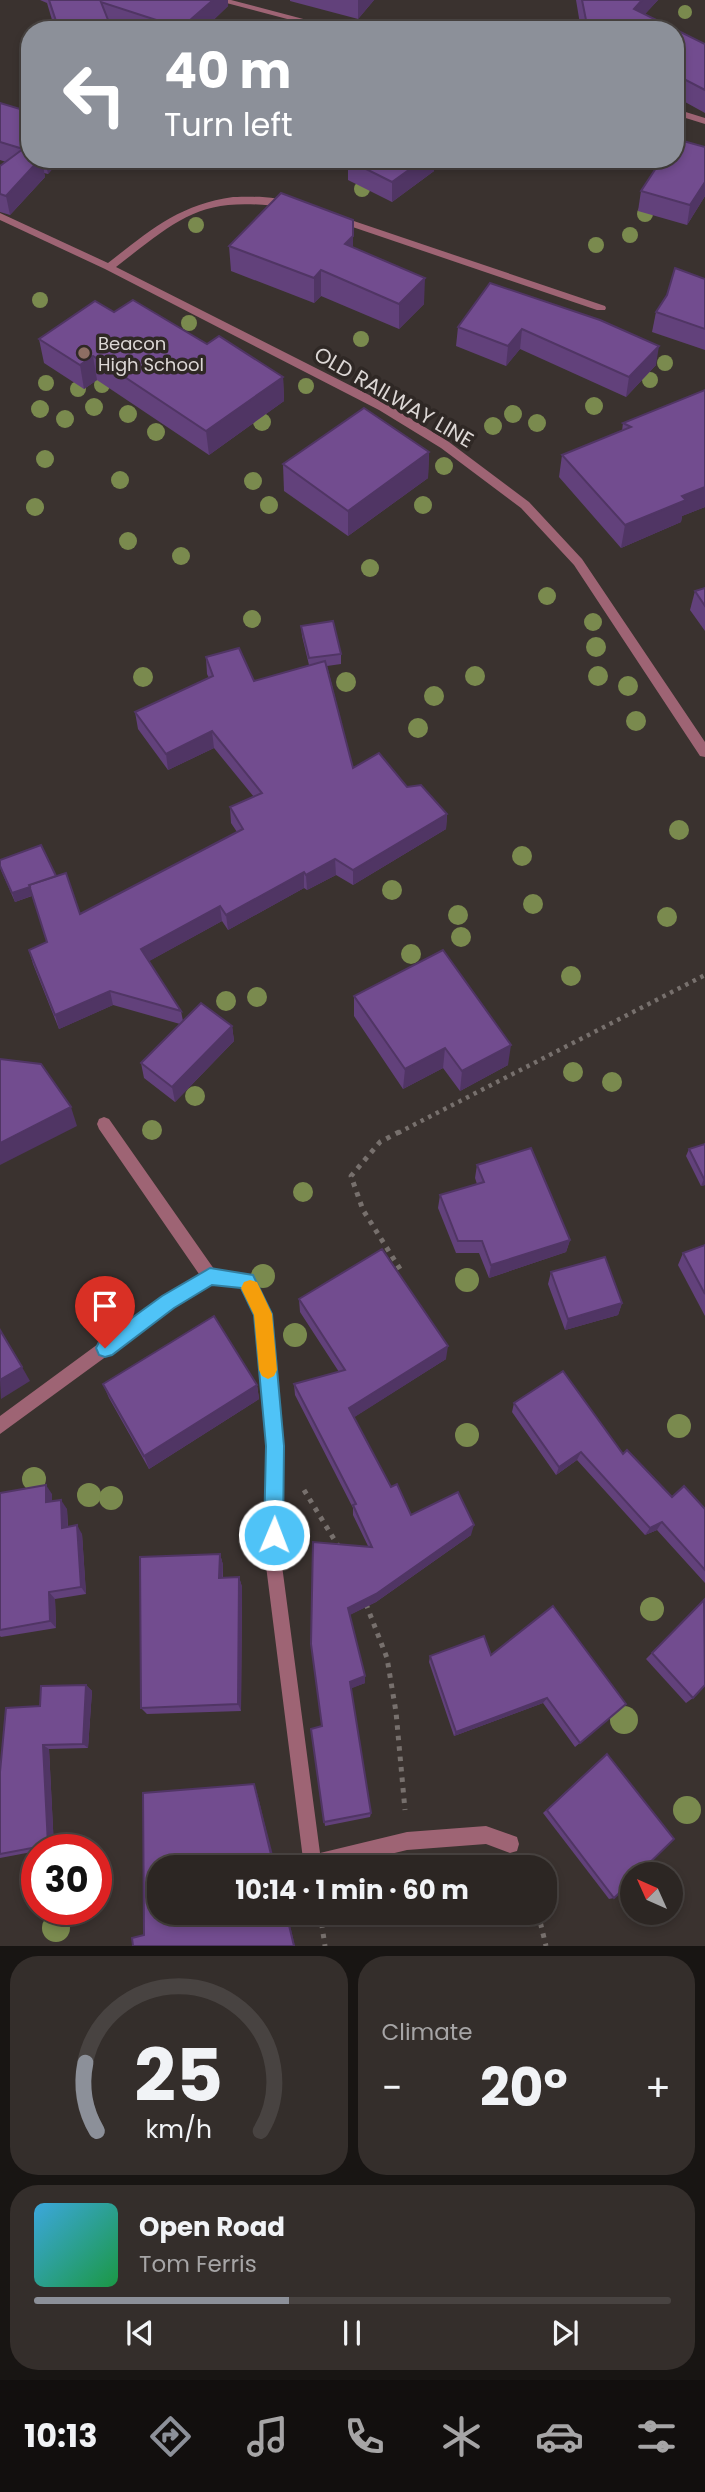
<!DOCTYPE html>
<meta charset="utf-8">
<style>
body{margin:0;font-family:Poppins,sans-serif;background:#342e2b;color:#f1f3f6;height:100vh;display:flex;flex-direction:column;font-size:26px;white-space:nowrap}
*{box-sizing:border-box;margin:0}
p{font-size:23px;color:#a6a5a6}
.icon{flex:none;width:38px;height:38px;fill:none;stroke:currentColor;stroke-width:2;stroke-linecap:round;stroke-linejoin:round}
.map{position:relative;height:1946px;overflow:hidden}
.sheet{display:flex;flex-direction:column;gap:10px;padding:10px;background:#181513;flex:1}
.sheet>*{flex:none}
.hud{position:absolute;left:21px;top:21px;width:663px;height:147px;border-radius:28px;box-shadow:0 4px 10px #0003,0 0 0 2px #484341;background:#8c9099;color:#fff;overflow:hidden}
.needle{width:46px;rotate:315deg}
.fabs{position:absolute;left:620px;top:1862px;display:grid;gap:14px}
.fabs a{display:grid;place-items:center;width:63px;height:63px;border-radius:50%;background:#2c2623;box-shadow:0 4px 10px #0003,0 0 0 2px #484341;font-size:35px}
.speed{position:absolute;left:21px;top:1834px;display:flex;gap:14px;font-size:35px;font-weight:700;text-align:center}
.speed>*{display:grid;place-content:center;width:91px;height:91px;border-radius:50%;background:#2c2623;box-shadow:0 4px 10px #0003,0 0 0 2px #484341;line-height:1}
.speed .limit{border:10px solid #d22;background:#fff;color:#111}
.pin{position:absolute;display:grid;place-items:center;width:60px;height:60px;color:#fff;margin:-72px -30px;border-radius:50% 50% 50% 0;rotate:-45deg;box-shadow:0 0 7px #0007}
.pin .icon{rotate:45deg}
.me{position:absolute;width:77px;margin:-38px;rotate:1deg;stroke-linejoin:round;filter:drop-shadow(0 0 5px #0008)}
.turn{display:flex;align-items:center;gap:24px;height:147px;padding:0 28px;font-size:32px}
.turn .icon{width:91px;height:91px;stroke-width:2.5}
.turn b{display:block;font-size:49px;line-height:60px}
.big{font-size:52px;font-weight:700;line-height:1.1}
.sheet .tile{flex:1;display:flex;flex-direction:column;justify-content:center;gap:10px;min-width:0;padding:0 24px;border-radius:28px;background:#342e2b}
.sheet .dial{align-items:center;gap:0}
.dial svg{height:182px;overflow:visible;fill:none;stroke:#484341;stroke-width:7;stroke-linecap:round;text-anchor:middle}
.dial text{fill:#f1f3f6;stroke:none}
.song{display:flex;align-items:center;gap:21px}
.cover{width:84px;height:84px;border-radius:10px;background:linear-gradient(135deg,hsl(200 70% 55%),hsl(140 70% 35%))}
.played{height:7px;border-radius:4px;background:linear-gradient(90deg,#8c9099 40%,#484341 40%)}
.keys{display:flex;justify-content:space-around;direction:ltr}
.heat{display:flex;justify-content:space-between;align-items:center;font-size:38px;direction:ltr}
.sheet .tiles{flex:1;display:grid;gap:10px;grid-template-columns:1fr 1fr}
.tile:last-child{grid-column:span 2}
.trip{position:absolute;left:147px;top:1855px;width:410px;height:70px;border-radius:28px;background:#2c2623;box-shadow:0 4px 10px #0003,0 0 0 2px #484341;font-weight:700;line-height:70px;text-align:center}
.dock{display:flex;height:112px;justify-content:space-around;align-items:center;background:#120f0e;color:#a6a5a6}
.dock .icon{width:49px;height:49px}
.dock .current{color:#8c9099}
.dock b{font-size:32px;color:#f1f3f6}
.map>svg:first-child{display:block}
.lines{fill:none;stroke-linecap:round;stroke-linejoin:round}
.path-far1{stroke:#77706d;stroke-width:4.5;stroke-dasharray:3.5 5;stroke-linecap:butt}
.path{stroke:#77706d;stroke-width:5;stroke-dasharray:4.5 6;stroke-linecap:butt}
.street{fill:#9e6474;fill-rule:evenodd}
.tree{fill:#7a8a4e}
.wall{fill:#62417b}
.shaded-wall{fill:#503564}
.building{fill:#724c8f;stroke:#503564;stroke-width:2}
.route{fill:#4fc3f7;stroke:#337fa1;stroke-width:2}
.slow{fill:#f59e0b}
.education-dot{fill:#8d6e63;stroke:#2f2825;stroke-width:2.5}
.labels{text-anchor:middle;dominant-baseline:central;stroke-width:7;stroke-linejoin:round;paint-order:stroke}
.far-poi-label{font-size:18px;fill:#dcd7d5;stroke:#2f2825;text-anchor:start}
.street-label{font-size:21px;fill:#dcd7d5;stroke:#2f2825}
</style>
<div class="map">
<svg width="705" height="1946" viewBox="0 0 705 1946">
<rect width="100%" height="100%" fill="#3a322f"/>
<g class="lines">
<!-- path-far1 -->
<path class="path-far1" d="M398,1133L705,975"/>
<!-- path -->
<g class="path">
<path d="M400,1269L363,1210L351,1176L380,1142L401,1131"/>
<path d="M304,1490L340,1549"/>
<path d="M366,1604L387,1658L396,1712L405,1810"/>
<path d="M320,1913L325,1946"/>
<path d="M538,1913L546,1946"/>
</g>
<!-- street -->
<g class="street">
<path d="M215,0H231L345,30H329Z"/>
<path d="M676,109L705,118V124L676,115Z"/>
<path d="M233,197C251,197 280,195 295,205L290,208C202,195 183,215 116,267L387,404L449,442L529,502L582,559L705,742V757L700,756L574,565L521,508L441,448L379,410L105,269L0,220V213L108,263C149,231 180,204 233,197Z"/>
<path d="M336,215L605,306L606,308L605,310H597L332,220V216Z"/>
<path d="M104,1117L109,1119L214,1269L253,1276L271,1314L283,1446L281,1558L320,1853L407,1832L486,1826L517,1837L519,1844L517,1851L510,1853L486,1844L407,1850L337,1867H304L265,1558L267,1446L255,1315L242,1288L212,1284L174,1307L0,1434V1416L162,1297L199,1274L99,1129L97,1124L99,1119Z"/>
</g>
</g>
<!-- trees -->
<g class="tree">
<circle cx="685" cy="12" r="7"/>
<circle cx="362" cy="189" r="8"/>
<circle cx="645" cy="214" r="8"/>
<circle cx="196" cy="225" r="8"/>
<circle cx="630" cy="235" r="8"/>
<circle cx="596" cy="245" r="8"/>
<circle cx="40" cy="300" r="8"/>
<circle cx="189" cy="323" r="8"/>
<circle cx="361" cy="339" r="8"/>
<circle cx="665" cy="363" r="8"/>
<circle cx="650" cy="380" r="8"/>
<circle cx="46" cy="383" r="8"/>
<circle cx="102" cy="385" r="8"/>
<circle cx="306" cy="386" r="8"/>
<circle cx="78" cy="389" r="8"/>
<circle cx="594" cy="406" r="9"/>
<circle cx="94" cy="407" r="9"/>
<circle cx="40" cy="409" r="9"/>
<circle cx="128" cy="414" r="9"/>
<circle cx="513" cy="414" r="9"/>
<circle cx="65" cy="419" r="9"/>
<circle cx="262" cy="422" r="9"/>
<circle cx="537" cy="423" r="9"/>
<circle cx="493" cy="426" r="9"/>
<circle cx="156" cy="432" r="9"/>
<circle cx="45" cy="459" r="9"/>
<circle cx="444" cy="466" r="9"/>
<circle cx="120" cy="480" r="9"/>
<circle cx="253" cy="481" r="9"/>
<circle cx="269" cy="505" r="9"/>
<circle cx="423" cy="505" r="9"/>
<circle cx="35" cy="507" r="9"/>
<circle cx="128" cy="541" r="9"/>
<circle cx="181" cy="556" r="9"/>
<circle cx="370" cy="568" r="9"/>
<circle cx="547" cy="596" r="9"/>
<circle cx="252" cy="619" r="9"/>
<circle cx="593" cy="622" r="9"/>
<circle cx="596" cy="647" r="10"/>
<circle cx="475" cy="676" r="10"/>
<circle cx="598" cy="676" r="10"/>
<circle cx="143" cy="677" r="10"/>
<circle cx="346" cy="682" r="10"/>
<circle cx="628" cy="686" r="10"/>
<circle cx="434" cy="696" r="10"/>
<circle cx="636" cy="721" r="10"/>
<circle cx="418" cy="728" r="10"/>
<circle cx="679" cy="830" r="10"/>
<circle cx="522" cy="856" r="10"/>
<circle cx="392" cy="890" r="10"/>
<circle cx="533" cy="904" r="10"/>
<circle cx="458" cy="915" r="10"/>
<circle cx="667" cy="917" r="10"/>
<circle cx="461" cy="937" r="10"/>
<circle cx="411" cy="954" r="10"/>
<circle cx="571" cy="976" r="10"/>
<circle cx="257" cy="997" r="10"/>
<circle cx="226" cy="1001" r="10"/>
<circle cx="573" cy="1072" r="10"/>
<circle cx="612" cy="1082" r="10"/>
<circle cx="195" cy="1096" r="10"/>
<circle cx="152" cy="1130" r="10"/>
<circle cx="303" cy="1192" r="10"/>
<circle cx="263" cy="1276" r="12"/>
<circle cx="467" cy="1280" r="12"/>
<circle cx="295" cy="1335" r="12"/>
<circle cx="679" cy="1426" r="12"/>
<circle cx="467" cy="1435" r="12"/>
<circle cx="34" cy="1479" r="12"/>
<circle cx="89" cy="1495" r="12"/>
<circle cx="111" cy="1498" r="12"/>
<circle cx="652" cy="1609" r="12"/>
<circle cx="624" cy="1720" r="14"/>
<circle cx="687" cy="1810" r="14"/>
<circle cx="56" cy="1928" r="14"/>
</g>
<!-- wall -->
<g class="wall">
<path d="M40,0H228V6L203,30H129L109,23L112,30H55L47,3Z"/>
<path d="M290,0H374L358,19L290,1Z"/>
<path d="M576,0H658L645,14L705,44V113L676,97V30H581Z"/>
<path d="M0,103L30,159H61L48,174L44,173L45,177L10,215L0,212V166L6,162L0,160Z"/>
<path d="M705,147V196L687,225L638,211L641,191Z"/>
<path d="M348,160L434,171L392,202L348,180Z"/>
<path d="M229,246L353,248L424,304L399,329L321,296L314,303L231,271Z"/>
<path d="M705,279V350L652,332L656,312Z"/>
<path d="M490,283L656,365L626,397L520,349L506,366L456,346L458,327Z"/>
<path d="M114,312L207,344L283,377L284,401L209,455L97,380L84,389L44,363L39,339Z"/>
<path d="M705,390V507L682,516L681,522L621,548L559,477L562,455L622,431L623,423Z"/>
<path d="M429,452L428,478L348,536L284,491L283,464Z"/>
<path d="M705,588V631L690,610L695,591Z"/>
<path d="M301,626L341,654V664L327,666L353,768L407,787L447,814L446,829L353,885L336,875L307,890L304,888L228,930L222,921L149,961L181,1011L183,1021L232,1026L234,1041L175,1102L144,1078L141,1063L180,1024L113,1005L59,1029L33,964L29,950L47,942L32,896L15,902L1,870L0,860L56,876L80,914L237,832L231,823L230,807L254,797L214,748L168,770L138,729L135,712L209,678L207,674L206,657L254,681L309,665L302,636Z"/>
<path d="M354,996L508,1065L460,1091L443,1068L403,1089L354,1016Z"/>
<path d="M705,1144V1185L701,1186L686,1156L689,1149Z"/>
<path d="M477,1165L570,1240L566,1252L489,1278L479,1253H456L438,1208L440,1195L477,1184L475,1178Z"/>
<path d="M705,1245V1316L678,1265L683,1253Z"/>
<path d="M551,1272L622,1303L618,1315L565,1330L548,1284Z"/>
<path d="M299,1299L446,1359L354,1417L391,1487L411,1515L471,1535L376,1602L349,1615L365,1676V1683L351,1688L371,1813L370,1817L325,1826L311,1729L322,1726L311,1644L368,1546L353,1515V1508L295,1395L294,1384L339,1372L300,1312Z"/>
<path d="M103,1384L257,1385L259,1399L149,1469L109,1398Z"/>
<path d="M514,1403L623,1454L672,1497L705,1509V1583L657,1530L645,1535L577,1460L556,1475L512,1412Z"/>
<path d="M0,1493L52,1494V1502L67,1509L68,1527L82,1534L86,1594L55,1599L56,1628L1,1637L0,1636Z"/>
<path d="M220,1554L223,1565V1578L239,1577L242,1587L241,1711L147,1714L141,1708Z"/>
<path d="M704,1600L693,1698L686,1703L646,1659Z"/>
<path d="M491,1655L620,1710L575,1747L543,1703L454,1736L429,1662L430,1656Z"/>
<path d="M86,1685L92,1691L88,1748L49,1749L54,1848L37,1850V1851L0,1858V1772Z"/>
<path d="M602,1758L614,1898L609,1899L543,1813Z"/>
</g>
<!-- shaded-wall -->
<g class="shaded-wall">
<path d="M213,0H228V6L203,30H181V28Z"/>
<path d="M358,0H374L358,19Z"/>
<path d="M642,0H658L631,29L634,9Z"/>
<path d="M40,159H42L45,177L10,215L6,196Z"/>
<path d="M45,159H61L48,174Z"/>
<path d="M424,159H435L434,171L392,202V182Z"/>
<path d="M705,182V196L687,225L690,205Z"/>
<path d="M353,236V262L345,244Z"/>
<path d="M321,270V296L314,303V278Z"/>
<path d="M425,278L424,304L399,329V304Z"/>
<path d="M522,329L520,349L506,366L508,346Z"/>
<path d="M659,346L656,365L626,397L629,377Z"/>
<path d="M93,356L97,380L84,389L80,365Z"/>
<path d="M283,377L284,401L209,455L206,431Z"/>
<path d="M429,452L428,478L348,536V511Z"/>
<path d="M705,487V507L682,516L681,522L621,548L625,525L682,496Z"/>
<path d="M212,731L214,748L168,770L166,754Z"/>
<path d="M447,814L446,829L353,885V870Z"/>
<path d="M335,859L336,875L307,890L306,875Z"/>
<path d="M304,872V888L228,930L226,915Z"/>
<path d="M56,877L58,886L15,902L12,893Z"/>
<path d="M220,906L222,921L144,964L141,949Z"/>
<path d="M110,991L113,1005L59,1029L55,1015Z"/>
<path d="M232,1026L234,1041L175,1102L172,1087Z"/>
<path d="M511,1045L508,1065L460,1091L462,1071Z"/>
<path d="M445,1048L443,1068L403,1089L405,1069Z"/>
<path d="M71,1107L77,1126L0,1165V1143Z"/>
<path d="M704,1179H705V1185L701,1186Z"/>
<path d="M570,1240L566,1252L489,1278L491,1265Z"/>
<path d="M622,1303L618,1315L565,1330L568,1319Z"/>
<path d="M448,1346L446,1359L350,1420L349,1408Z"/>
<path d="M22,1367L30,1381L1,1399L0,1380Z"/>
<path d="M257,1385L259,1399L149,1469L144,1456Z"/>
<path d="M581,1452L577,1460L556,1475L559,1467Z"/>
<path d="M46,1485L52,1494V1511L46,1502Z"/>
<path d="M61,1500L67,1509L68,1536L62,1528Z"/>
<path d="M662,1522L657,1530L645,1535L650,1528Z"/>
<path d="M77,1525L82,1534L86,1594L81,1587Z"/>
<path d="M474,1525L471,1535L376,1602L348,1616V1608Z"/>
<path d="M220,1554L223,1565L222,1588L219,1578Z"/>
<path d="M239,1577L242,1587L241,1711L238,1704Z"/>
<path d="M49,1592L55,1599L56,1628L50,1621Z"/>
<path d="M365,1676V1683L350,1689V1682Z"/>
<path d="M86,1685L92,1691L88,1748L83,1744Z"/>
<path d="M547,1698L543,1703L454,1736L456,1732Z"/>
<path d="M43,1745L49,1749L54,1848L48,1845Z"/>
<path d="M254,1784L256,1789L276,1867H274Z"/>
<path d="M286,1913H287L295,1946H294Z"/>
</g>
<!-- building -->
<g class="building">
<path d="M49,0H213L181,28L101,2L112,30H59Z"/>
<path d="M582,0H642L634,9L705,44V90L676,75V30H588Z"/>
<path d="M0,103L30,112V159H40L6,196L0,194V166L23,149L0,142Z"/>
<path d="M676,139L705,147V182L690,205L641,191L662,159H676Z"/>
<path d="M349,159H424L392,182L348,160Z"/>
<path d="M281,193L353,220V236L345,244L425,278L399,304L321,270L314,278L229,246Z"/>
<path d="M675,268L705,279V329L656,312L667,295Z"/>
<path d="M490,283L600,320L659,346L629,377L522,329L508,346L458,327Z"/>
<path d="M133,300L207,344L219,336L283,377L206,431L93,356L80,365L39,339L95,301L114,312Z"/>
<path d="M705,390V487L682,496L686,500L625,525L562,455L631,427L623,423Z"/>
<path d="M364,408L429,452L348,511L283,464Z"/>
<path d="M705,588V606L695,591Z"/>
<path d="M333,621L341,654L309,658L301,626Z"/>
<path d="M239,648L254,681L325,661L353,768L379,753L407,787L421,785L447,814L353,870L335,859L306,875L304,872L226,915L220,906L141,949L181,1011L110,991L55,1015L29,950L47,942L29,885L66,873L80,914L243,829L230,807L262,793L212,731L166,754L135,712L213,676L206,657Z"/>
<path d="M41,845L56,876L29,885L30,887L12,893L0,866V860Z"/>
<path d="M443,950L511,1045L462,1071L445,1048L405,1069L354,996Z"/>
<path d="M201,1003L232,1026L172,1087L141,1063Z"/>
<path d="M0,1059L41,1064L71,1107L0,1143Z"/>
<path d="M705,1144V1179H704L689,1149Z"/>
<path d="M531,1148L570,1240L491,1265L482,1241H458L440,1195L484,1182L477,1165Z"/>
<path d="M705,1245V1294L683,1253Z"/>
<path d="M382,1249L448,1346L349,1408L391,1487L397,1484L411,1515L458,1492L474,1525L376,1594L348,1608L365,1676L350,1682L371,1813L324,1822L311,1729L322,1726L311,1644L313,1542L372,1547L353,1505L356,1504L294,1384L345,1370L299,1299Z"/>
<path d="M605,1257L622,1303L568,1319L551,1272Z"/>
<path d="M214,1316L257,1385L144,1456L103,1384Z"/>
<path d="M0,1330L22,1367L0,1380Z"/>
<path d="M563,1371L623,1454L627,1450L672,1497L684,1486L705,1509V1570L662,1522L650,1528L581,1452L559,1467L514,1403Z"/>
<path d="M46,1485V1502L61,1500L62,1528L77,1525L81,1587L49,1592L50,1621L0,1630V1493Z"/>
<path d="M220,1554L219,1578L239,1577L238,1704L141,1708L140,1557Z"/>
<path d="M704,1600L705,1685L693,1698L652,1653Z"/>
<path d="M553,1606L626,1704L580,1743L547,1698L456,1732L430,1656L484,1636L491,1655Z"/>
<path d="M86,1685L83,1744L43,1745L48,1845L0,1854V1772L6,1708L40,1706L41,1686Z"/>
<path d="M607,1754L674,1839L638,1874H632V1881L614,1898L547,1810Z"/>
<path d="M254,1784L274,1867H159V1913H286L294,1946H133L132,1938L144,1935L143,1793Z"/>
</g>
<!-- route -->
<path class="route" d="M210,1268L253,1275L272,1314L284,1446L283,1535L280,1542L274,1545L267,1542L264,1535L266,1446L254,1315L241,1288L212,1285L174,1308L112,1355L105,1357L99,1355L96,1348L99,1342L162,1296Z"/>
<!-- slow -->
<path class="slow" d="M250,1280L257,1282L272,1314L277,1370L274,1376L268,1379L262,1376L259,1370L254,1315L241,1288L244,1282Z"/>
<!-- markers -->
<circle class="education-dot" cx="84" cy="353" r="7"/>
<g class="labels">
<!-- far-poi labels -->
<g class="far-poi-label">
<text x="98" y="343">Beacon<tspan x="98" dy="21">High School</tspan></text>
</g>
<!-- street labels -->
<g class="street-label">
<text transform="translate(394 397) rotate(30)">OLD RAILWAY LINE</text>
</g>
</g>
</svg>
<div class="fabs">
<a><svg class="needle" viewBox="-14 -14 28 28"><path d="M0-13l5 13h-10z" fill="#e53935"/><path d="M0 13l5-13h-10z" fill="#a6a5a6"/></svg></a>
</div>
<div class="speed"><div class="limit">30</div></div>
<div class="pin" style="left:105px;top:1348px;background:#d93025"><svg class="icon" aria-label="arrive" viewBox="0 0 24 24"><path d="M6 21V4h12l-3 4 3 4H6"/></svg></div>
<svg class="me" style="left:274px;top:1535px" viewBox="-20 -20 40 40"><circle r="17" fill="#4fc3f7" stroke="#fff" stroke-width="3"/><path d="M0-11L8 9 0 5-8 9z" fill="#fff"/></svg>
<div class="trip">10:14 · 1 min · 60 m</div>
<div class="hud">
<div class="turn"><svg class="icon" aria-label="left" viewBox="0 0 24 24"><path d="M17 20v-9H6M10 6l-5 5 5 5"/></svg><div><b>40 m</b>Turn left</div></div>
</div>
</div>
<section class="sheet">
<div class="tiles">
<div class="tile dial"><svg viewBox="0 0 100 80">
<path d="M14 69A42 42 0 1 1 86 69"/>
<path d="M14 69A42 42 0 0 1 9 39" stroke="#8c9099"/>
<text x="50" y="56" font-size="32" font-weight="700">25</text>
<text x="50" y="72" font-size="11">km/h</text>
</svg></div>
<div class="tile"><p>Climate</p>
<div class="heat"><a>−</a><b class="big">20°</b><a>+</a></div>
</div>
<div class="tile">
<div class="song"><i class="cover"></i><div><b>Open Road</b><p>Tom Ferris</p></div></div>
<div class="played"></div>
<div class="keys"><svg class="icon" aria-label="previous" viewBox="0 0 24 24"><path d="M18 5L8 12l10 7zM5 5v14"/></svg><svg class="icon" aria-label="pause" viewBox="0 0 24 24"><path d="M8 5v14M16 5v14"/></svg><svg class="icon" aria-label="next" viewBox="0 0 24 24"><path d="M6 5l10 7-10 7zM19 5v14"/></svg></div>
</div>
</div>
</section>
<nav class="dock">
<b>10:13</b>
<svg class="icon current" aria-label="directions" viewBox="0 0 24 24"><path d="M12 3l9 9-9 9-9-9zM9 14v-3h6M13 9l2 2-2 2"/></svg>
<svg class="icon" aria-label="music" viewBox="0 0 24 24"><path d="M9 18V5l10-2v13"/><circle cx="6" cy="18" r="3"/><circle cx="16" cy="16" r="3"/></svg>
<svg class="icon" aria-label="phone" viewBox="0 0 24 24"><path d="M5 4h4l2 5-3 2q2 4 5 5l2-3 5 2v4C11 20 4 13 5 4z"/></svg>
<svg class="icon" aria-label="climate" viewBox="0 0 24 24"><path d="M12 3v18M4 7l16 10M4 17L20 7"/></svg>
<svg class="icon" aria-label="car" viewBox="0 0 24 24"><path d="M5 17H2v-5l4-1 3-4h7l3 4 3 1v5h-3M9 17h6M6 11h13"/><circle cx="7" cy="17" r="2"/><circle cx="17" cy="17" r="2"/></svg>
<svg class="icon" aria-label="filters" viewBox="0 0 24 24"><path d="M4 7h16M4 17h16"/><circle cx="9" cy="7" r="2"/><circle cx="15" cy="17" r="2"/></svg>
</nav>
